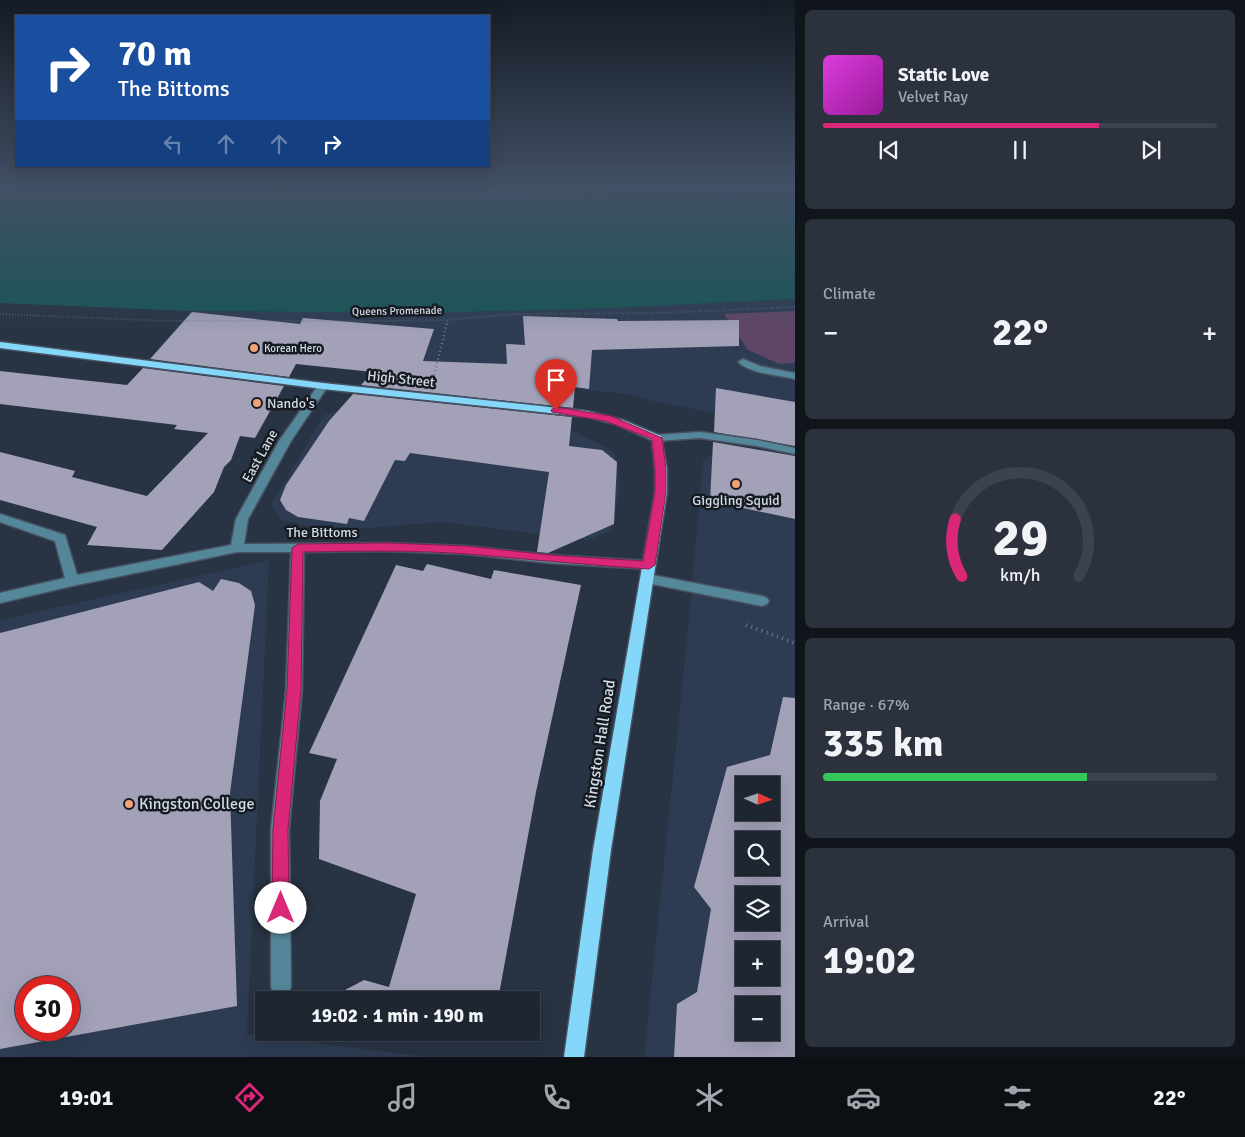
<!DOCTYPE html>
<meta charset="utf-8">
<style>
body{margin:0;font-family:Signika,sans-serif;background:#2b323e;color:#f1f3f6;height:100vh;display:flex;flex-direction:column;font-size:19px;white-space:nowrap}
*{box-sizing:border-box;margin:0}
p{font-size:16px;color:#a1a5ac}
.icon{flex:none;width:28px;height:28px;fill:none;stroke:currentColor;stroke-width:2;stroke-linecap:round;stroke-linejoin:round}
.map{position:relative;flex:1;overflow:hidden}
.side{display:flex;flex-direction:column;gap:10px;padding:10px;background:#10151c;width:450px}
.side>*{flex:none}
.guide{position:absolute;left:15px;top:15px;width:475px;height:152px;border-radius:0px;box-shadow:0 5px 20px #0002,0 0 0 1px #3c434d;background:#1a4fa0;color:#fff;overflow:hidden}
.needle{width:32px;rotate:93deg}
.controls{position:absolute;left:735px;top:776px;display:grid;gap:10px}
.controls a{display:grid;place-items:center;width:45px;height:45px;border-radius:0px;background:#1e2632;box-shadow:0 5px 20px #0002,0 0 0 1px #3c434d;font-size:25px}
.speed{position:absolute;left:15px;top:976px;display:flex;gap:10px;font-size:25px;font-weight:700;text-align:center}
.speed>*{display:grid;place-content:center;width:65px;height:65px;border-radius:50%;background:#1e2632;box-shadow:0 5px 20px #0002,0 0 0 1px #3c434d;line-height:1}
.speed .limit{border:8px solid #d22;background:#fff;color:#111}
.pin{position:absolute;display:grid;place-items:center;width:42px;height:42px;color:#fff;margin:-51px -21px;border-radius:50% 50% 50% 0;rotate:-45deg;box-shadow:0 0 5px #0007}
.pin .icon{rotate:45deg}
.me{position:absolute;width:55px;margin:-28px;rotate:0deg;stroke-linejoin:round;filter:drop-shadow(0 0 4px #0008)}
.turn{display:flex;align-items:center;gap:18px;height:105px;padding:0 20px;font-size:22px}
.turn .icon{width:65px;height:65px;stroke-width:2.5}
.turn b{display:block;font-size:35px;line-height:42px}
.lanes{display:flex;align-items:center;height:48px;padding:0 20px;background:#0003;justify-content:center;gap:25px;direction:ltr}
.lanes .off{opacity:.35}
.big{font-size:38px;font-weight:700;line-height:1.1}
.side .widget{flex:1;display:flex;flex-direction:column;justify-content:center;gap:8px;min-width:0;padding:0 18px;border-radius:8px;background:#2b323e}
.side .dial{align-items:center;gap:0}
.dial svg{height:130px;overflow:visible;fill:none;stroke:#3c434d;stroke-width:7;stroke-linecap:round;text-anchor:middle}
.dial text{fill:#f1f3f6;stroke:none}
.song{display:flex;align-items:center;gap:15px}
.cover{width:60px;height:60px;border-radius:8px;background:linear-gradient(135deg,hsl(300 70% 55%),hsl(300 70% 35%))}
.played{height:5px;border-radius:2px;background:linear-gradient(90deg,#db2777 70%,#3c434d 70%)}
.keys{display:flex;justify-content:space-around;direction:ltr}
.heat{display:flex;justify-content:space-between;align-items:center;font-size:28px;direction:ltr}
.charge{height:8px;border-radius:4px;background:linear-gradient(90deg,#34c759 67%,#3c434d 0)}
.trip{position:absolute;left:255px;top:991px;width:285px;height:50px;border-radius:0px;background:#1e2632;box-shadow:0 5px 20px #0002,0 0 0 1px #3c434d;font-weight:700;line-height:50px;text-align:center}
.menu{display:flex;height:80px;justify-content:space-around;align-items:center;background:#0c0f14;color:#a1a5ac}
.menu .icon{width:35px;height:35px}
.menu .selected{color:#db2777}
.menu b{font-size:22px;color:#f1f3f6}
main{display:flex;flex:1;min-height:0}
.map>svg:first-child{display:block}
.built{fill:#2d3c52;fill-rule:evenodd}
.green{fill:#5f4666}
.forest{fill:#6d4d77}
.water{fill:#185556}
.building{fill:#a2a1b8;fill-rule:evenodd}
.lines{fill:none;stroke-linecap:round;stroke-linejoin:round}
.minor-casing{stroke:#475160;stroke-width:3}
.major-casing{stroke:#475160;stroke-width:3}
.path-far2{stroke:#6e7885;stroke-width:2;stroke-dasharray:0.5 2.5;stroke-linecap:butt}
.path-far1{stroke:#6e7885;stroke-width:2.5;stroke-dasharray:1 3;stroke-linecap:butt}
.path{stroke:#6e7885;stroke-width:4;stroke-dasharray:1 4.5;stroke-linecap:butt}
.minor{fill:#55879b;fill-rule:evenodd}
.major{fill:#85d7f9;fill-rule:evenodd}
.route{fill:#db2777;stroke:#8e194d}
.poi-dot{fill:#f0a378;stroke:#161b22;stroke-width:2}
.labels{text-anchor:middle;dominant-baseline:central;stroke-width:5;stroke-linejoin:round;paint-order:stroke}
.far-street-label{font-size:11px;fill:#d2dae4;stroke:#161b22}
.far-poi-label{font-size:11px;fill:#d2dae4;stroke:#161b22;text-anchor:start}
.street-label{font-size:14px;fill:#d2dae4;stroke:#161b22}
.poi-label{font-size:14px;fill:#d2dae4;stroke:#161b22;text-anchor:start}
.near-street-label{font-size:16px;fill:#d2dae4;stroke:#161b22}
.near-poi-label{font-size:16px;fill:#d2dae4;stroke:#161b22;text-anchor:start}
</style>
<main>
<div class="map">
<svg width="795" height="1057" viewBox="0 0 795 1057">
<rect width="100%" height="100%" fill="#283343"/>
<!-- built -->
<g class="built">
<path d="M795,299V429L653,401L628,394L292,362L161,345L190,311L432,313L614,308Z"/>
<path d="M359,405L573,431L604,446L615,454L620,488L611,531L588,540L442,522L334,531L282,520L271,505L324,415Z"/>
<path d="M725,448L795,464V1057H644L688,628L703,460ZM744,785H771V812H744ZM744,840H771V868H744ZM744,895H771V922H744ZM744,950H771V978H744ZM744,1005H771V1032H744Z"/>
<path d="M269,560L247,1034L427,1057H0V620ZM26,988H69V1030H26Z"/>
</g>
<!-- green -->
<g class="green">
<path d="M72,185H607L611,189L585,193L291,191Z"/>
<path d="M795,311V363L779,364L748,350L724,314Z"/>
</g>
<!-- forest -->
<path class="forest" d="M607,185H795V192L611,189Z"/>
<!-- water -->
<path class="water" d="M0,185L291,191L795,194V299L614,308L432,313L190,311L0,303Z"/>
<!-- building -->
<g class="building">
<path d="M192,312L300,324L303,318L434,329L423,361L507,364L506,344L525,345L523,316L617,319L618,321L739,320V346L592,350L589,389L575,387L573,408L361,385L373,372L296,364L289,377L150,359Z"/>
<path d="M143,368L284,386L255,438L240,436L231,460L224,467L214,492L162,550L87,545L97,527L0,500V452L75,471L72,477L147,496L208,433L174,429L177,425L0,404V371L127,385Z"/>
<path d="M716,388L795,402V446L714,432Z"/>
<path d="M353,394L572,417L569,446L602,450L617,462L614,524L548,553L537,552L549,472L410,453L405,461L395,460L364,521L349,518L347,524L298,517L286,510L280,500L286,485L329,421Z"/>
<path d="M713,442L795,456V519L710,501Z"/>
<path d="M427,564L491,579L494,570L581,585L536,792L498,1000H346L345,990L364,980L389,987L416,894L319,859L320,801L337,759L309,753L396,565L423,571Z"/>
<path d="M221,579L239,583L251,591L255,605L230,793L237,1006L0,1049V633L199,582L213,591ZM26,988H69V1030H26Z"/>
<path d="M783,697L795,698V1057H674L677,1004L697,992L711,909L694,887L727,767L770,755ZM744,785H771V812H744ZM744,840H771V868H744ZM744,895H771V922H744ZM744,950H771V978H744ZM744,1005H771V1032H744Z"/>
<path d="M447,1032H492L491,1039Z"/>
</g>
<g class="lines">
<!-- minor casing -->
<g class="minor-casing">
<g id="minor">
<path d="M743,359L760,366L795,373V379C778,375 751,374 738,362Z"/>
<path d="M323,383L328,386L291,441L248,519L244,544L388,543L466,546L550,555L649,561L654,562L656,565L654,568L649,569L550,563L466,554L388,551L304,552L302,690L289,829L291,987L288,994L281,997L274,994L271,987V829L286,690L291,552H237L72,586L0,603V593L65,578L55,541L0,522V514L65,535L77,575L231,545L236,519L279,441L319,384Z"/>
<path d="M700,432L757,440L795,448V454L757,446L700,438L657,441L651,438L657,435Z"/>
<path d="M647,574L762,596L767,598L769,601L767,604L762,606L642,582L640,579L642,576Z"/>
</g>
</g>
<!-- major casing -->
<g class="major-casing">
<path id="major" d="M0,342L323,383L587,411L623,420L661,436L667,469V492L611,850L584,1057H564L593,850L655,492V469L652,440L615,424L587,417L323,389L0,348Z"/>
</g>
<!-- path-far2 -->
<g class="path-far2">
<path d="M579,185L795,188"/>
<path d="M0,314L168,321H375L448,320L514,314L663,313L795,307"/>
<path d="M447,325L448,320"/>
</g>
<!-- path-far1 -->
<path class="path-far1" d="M434,375L447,323"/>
<!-- path -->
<path class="path" d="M746,625L795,643"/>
<!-- minor -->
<use href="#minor" class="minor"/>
<!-- major -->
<use href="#major" class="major"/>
</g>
<!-- sky -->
<linearGradient id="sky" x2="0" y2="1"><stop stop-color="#161c25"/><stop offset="0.56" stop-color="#425066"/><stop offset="1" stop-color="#425066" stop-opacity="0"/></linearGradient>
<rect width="795" height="333" fill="url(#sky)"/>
<!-- route -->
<path class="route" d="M556,407L611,416L662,438L666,469V492L655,565L649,569C588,565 527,559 467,554C413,550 358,551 303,552L301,690L288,829L289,908L287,914L281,916L275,914L272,908L273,829L287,690L292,548L298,544L388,543L466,546L550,555L643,561L655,492V469L652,439L605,421L552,412L551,410Z"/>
<!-- markers -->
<g class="poi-dot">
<circle cx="254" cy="348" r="5"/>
<circle cx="257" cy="403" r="5"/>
<circle cx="736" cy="484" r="5"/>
<circle cx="129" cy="804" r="5"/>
</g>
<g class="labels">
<!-- far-street labels -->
<g class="far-street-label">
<text transform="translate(397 311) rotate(-1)">Queens Promenade</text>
</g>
<!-- far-poi labels -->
<g class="far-poi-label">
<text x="264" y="348">Korean Hero</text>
</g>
<!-- street labels -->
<g class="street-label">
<text transform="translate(401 379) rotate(6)">High Street</text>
<text transform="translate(260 456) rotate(-61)">East Lane</text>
<text x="322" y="532">The Bittoms</text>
</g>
<!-- poi labels -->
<g class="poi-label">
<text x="267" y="403">Nando's</text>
<text x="736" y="500" text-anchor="middle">Giggling Squid</text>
</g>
<!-- near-street labels -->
<g class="near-street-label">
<text transform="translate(600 744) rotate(-81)">Kingston Hall Road</text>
</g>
<!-- near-poi labels -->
<g class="near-poi-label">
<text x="139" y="804">Kingston College</text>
</g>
</g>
</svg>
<div class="controls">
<a><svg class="needle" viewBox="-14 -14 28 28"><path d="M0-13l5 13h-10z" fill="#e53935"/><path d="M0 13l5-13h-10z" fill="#a1a5ac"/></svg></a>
<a><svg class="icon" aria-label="search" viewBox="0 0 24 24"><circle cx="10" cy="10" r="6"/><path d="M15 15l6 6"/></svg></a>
<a><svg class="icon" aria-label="layers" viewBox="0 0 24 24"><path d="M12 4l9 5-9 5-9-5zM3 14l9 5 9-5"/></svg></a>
<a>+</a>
<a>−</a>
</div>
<div class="speed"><div class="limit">30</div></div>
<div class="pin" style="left:556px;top:410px;background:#d93025"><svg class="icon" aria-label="arrive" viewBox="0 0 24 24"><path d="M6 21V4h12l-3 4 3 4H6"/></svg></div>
<svg class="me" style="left:281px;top:908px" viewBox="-20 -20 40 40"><circle r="19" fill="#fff"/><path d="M0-13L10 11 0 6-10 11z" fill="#db2777"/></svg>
<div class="trip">19:02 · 1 min · 190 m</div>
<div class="guide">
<div class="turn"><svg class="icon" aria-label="right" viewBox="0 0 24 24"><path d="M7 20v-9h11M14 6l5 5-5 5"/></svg><div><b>70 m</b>The Bittoms</div></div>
<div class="lanes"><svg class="icon off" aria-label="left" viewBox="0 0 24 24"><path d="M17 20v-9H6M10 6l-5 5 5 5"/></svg><svg class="icon off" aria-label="ahead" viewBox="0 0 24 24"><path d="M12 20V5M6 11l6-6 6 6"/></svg><svg class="icon off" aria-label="ahead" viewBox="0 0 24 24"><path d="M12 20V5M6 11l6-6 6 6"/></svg><svg class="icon" aria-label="right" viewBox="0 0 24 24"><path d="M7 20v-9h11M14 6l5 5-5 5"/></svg></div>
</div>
</div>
<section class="side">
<div class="widget">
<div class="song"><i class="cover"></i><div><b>Static Love</b><p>Velvet Ray</p></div></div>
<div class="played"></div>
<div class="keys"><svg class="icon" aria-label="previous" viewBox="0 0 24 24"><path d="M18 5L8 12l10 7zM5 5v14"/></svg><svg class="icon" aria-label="pause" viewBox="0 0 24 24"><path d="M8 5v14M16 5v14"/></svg><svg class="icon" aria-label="next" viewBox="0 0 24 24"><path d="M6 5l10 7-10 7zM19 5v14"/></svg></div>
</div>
<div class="widget"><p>Climate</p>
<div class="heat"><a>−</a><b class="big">22°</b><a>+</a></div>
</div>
<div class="widget dial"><svg viewBox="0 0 100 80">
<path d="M14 69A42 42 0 1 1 86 69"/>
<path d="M14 69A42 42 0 0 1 10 34" stroke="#db2777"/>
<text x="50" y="56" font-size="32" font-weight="700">29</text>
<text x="50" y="72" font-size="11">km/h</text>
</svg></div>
<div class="widget"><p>Range · 67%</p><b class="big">335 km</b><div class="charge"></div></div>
<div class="widget"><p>Arrival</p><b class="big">19:02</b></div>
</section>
</main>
<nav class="menu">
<b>19:01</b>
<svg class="icon selected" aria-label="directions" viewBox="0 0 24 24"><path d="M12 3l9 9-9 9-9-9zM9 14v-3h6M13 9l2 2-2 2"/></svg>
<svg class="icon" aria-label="music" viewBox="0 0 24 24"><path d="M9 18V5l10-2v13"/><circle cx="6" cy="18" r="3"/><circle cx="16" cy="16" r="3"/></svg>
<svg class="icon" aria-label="phone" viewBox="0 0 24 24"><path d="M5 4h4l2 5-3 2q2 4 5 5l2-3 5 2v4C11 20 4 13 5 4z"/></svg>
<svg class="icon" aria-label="climate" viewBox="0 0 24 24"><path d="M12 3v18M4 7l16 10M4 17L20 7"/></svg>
<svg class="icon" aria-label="car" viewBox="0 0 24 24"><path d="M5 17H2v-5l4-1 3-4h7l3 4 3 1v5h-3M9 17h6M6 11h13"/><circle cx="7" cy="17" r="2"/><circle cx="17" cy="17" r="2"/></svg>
<svg class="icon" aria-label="filters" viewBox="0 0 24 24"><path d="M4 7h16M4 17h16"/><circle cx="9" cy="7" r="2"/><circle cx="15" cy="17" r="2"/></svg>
<b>22°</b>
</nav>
